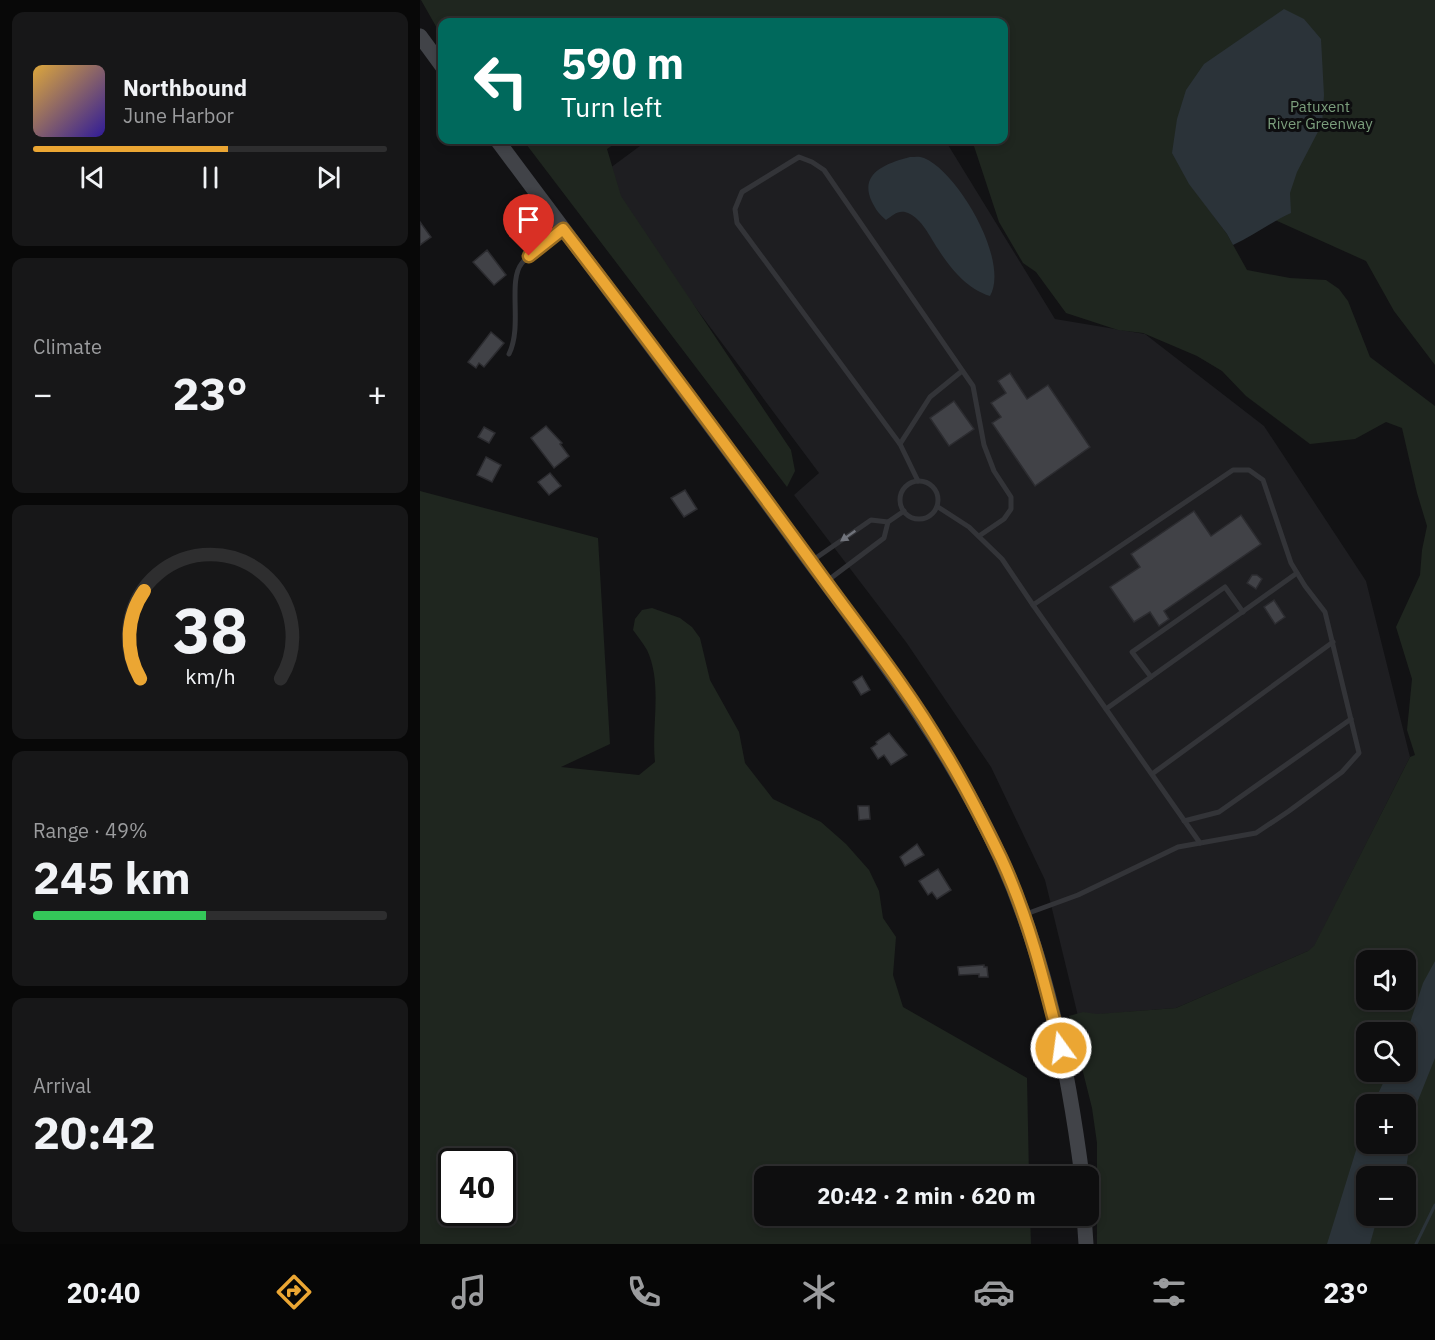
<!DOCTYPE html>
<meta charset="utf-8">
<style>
body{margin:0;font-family:"IBM Plex Sans",sans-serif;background:#171718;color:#f1f3f6;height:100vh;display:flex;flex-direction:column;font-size:22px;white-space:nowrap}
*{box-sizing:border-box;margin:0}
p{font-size:20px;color:#9b9c9e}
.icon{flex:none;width:33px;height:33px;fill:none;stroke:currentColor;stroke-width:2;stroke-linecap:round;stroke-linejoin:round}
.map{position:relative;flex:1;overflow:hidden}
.sheet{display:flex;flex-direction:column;gap:12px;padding:12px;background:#080808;width:420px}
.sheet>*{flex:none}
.guide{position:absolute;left:18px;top:18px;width:570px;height:126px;border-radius:12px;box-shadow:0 3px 9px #0003,0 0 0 2px #2e2e2f;background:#00695c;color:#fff;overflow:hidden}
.buttons{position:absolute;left:936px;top:950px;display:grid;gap:12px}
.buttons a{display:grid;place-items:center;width:60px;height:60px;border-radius:12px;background:#0e0e0f;box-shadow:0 3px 9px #0003,0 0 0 2px #2e2e2f;font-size:30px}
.speed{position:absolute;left:18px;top:1148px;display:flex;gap:12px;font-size:30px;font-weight:700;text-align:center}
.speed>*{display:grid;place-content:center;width:78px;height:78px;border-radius:50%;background:#0e0e0f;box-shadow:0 3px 9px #0003,0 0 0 2px #2e2e2f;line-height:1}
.speed .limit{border:3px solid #111;border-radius:9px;background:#fff;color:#111}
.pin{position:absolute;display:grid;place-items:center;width:51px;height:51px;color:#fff;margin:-62px -26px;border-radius:50% 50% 50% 0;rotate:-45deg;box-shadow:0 0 6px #0007}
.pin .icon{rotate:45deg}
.me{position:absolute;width:66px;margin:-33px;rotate:346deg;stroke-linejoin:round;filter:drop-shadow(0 0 4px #0008)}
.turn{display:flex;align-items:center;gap:21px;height:126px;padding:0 24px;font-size:27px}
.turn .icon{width:78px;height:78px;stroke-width:2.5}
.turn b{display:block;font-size:42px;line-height:51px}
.big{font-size:45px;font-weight:700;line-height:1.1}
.sheet .tile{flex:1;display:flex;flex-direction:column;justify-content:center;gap:9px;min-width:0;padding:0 21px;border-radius:12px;background:#171718}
.sheet .dial{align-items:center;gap:0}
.dial svg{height:156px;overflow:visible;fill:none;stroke:#2e2e2f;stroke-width:7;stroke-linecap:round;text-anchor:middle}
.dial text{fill:#f1f3f6;stroke:none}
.song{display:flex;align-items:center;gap:18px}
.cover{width:72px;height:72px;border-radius:9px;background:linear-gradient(135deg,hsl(40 70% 55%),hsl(250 70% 35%))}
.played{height:6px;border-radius:3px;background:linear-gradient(90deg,#eba633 55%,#2e2e2f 55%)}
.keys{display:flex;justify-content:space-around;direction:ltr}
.heat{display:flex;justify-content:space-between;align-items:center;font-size:33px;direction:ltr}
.charge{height:9px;border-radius:4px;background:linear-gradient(90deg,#34c759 49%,#2e2e2f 0)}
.trip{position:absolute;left:334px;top:1166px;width:345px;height:60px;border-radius:12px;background:#0e0e0f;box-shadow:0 3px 9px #0003,0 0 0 2px #2e2e2f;font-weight:700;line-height:60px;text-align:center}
.tab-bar{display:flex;height:96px;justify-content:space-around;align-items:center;background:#060606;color:#9b9c9e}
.tab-bar .icon{width:42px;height:42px}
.tab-bar .current{color:#eba633}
.tab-bar b{font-size:27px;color:#f1f3f6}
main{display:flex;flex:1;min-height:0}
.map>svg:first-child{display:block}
.built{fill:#1e1e21}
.green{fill:#1f261f;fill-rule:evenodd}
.water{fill:#2b3339}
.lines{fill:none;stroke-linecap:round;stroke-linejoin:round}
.stream{stroke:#2b3339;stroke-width:3}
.building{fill:#414247;stroke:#2c2c30;stroke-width:1.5}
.lane{stroke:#333438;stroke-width:5}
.secondary{stroke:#414348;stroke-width:15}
.oneway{fill:#71747c}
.route-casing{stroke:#996c21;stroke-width:15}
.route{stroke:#eba633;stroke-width:10}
.labels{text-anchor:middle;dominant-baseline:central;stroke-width:6;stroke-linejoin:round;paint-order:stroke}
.park-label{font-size:15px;fill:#7b9e7c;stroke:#0d0d0f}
</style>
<main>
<section class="sheet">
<div class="tile">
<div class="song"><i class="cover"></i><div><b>Northbound</b><p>June Harbor</p></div></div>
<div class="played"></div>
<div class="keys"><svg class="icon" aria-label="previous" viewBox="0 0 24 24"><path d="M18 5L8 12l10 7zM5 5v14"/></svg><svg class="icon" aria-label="pause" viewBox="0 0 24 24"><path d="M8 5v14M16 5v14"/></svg><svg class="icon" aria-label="next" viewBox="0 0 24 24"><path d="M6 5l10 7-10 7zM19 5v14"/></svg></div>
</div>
<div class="tile"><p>Climate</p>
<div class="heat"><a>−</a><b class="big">23°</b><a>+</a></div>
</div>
<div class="tile dial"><svg viewBox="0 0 100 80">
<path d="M14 69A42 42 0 1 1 86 69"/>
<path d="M14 69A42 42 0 0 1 16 24" stroke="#eba633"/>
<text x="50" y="56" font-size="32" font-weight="700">38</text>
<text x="50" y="72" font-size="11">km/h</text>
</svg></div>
<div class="tile"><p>Range · 49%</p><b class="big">245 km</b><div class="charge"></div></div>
<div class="tile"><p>Arrival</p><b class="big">20:42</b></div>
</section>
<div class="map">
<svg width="1015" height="1244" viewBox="0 0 1015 1244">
<rect width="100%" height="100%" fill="#121214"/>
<!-- built -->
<path class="built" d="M228,140H525L635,319L725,334L844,426L946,581L990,757L893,949L756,1008L658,1016L625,880L571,767L486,642L374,495L399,473L178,177Z"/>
<!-- green -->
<g class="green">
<path d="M1,0H1015V365L974,311L946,261L768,181L807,234L827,270L870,278L906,280L919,289L928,301L950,357L1015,406V1244H677V1143L672,1108L649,1016L663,1012L677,1014L756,1008L888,951L894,946L990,757L995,755L987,730L992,679L976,627L1000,575L1002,550L1007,526L997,493L982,428L966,422L935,439L890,444L826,396L802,371L777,356L723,333L698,330L646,313L616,272L603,263L579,222L552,140H584V22H22V37ZM946,960H986V999H946ZM946,1032H986V1071H946ZM946,1104H986V1143H946ZM946,1176H986V1215H946Z"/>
<path d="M103,140H200L187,149L201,196L371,450L375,471L367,487Z"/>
<path d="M0,491L178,538L190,744L141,767L219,775L235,762C231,726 243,684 227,650C223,643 218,637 213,630L215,619L222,610L232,608L260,618L272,627L280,638L290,680L319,732L325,763L353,799L401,822L426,844L449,870L459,891L463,918L476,937L473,975L483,1007L607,1078L609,1176H345V1215H610L611,1244H0ZM32,1161H82V1212H32Z"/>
</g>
<!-- water -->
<g class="water">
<path d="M864,9L884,19L901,39L904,95L902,124L877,172L870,193L871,213C851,222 833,236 813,245L807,234L769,184L752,153L757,119L766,90L784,64Z"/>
<path d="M490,157C495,157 499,156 504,158C538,172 590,261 570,296C547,289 530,268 518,249C510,237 502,219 488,213C479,209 473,215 466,220C459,214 456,210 452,202C438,173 467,163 490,157Z"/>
<path d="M1015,961V1058L995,1108L985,1176H946V1215H962L955,1226L950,1244H907L946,1118V1143H986V1104H953L969,1071H986V1035L1003,983Z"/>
</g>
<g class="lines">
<!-- stream -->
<path class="stream" d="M996,1244L1015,1205"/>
</g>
<!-- building -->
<g class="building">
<path d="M0,222L11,237L0,245Z"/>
<path d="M67,250L86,275L74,285L53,262Z"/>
<path d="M71,332L84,343L64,367L59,363L56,368L48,362Z"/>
<path d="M590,373L607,399L628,385L670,447L615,486L572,423L581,417L571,403L586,393L578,381Z"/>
<path d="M534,401L554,429L529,446L510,418Z"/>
<path d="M126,426L142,443L140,444L149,456L134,468L111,438Z"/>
<path d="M64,427L75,433L69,443L58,437Z"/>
<path d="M66,457L81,465L72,482L57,475Z"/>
<path d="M130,473L141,486L129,495L118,482Z"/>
<path d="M265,490L277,509L264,517L251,498Z"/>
<path d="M774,511L791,536L821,515L841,544L744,611L749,619L739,626L730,612L714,622L690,587L720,567L711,554Z"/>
<path d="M832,575H837L842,579L836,589L827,583Z"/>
<path d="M854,600L865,617L855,624L844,607Z"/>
<path d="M442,676L450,690L441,695L433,682Z"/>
<path d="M469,733L487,755L471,765L464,755L458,759L451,748L457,744L456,742Z"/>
<path d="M438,806H449L450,819L439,820Z"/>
<path d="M497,844L504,855L485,866L480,857Z"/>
<path d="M518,869L531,890L517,899L512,892L508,895L499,881Z"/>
<path d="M564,965V967H567L568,977H559V974L539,975L538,967Z"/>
</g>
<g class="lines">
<!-- lane -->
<g class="lane">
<path d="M89,354C103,326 87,281 102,263C112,250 129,240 142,230"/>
<path d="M480,444L510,397L542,371"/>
<circle cx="499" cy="500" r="19"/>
<path d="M498,481L480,444L317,223L315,209L322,192L379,157L392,162L404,170L553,386L564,445L574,471L591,497V509L584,519L559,536"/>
<path d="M518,507L549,527L582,559L613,605L813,470H829L843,480L871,563L885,586L905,612L939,753L922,772L869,811L836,833L758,847L658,895L606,914"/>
<path d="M393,560L451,520L468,522"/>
<path d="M407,581L464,538L468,522L484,511"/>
<path d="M613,605L780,843"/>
<path d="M731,677L712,652L805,587L823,612"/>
<path d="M686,709L877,573"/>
<path d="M732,774L913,642"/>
<path d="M764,821L799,812L931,719"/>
</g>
<!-- secondary -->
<g class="secondary">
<path d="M0,36L22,66"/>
<path d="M77,140C178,276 281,411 381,549C454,648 530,746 581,859C626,959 648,1068 662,1176"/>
<path d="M664,1215L666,1244"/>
</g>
</g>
<!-- one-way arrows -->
<defs><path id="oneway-solid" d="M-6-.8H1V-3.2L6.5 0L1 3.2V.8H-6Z" transform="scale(1.5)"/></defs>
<use class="oneway" href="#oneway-solid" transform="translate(428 536) rotate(145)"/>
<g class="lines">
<!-- route casing -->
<g class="route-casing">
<path id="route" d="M109,256L143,229C227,338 309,449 390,560C435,623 485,684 524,751C545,785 563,821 581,858C609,918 625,984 641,1048"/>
</g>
<!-- route -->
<use href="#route" class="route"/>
</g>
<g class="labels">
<!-- park labels -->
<g class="park-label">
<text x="900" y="106">Patuxent<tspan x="900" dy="17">River Greenway</tspan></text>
</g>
</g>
</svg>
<div class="buttons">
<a><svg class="icon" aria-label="sound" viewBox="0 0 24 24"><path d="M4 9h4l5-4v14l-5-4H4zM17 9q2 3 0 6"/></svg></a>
<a><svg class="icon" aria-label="search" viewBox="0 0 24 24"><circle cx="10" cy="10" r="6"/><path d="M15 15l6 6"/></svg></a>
<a>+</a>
<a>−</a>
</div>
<div class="speed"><div class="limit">40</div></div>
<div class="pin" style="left:109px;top:256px;background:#d93025"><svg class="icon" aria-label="arrive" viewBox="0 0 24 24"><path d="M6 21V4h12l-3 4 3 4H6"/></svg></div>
<svg class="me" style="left:641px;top:1048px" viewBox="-20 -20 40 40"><circle r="17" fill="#eba633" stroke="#fff" stroke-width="3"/><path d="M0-11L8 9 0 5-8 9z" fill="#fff"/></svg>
<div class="trip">20:42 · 2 min · 620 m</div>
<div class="guide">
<div class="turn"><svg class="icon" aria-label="left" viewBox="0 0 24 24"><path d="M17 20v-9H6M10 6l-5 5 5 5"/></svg><div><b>590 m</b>Turn left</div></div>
</div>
</div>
</main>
<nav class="tab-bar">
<b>20:40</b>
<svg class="icon current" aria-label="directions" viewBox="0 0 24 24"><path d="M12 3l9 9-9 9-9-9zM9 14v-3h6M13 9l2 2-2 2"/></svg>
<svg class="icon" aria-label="music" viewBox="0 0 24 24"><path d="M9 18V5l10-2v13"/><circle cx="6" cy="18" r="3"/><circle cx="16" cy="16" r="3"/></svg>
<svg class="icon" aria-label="phone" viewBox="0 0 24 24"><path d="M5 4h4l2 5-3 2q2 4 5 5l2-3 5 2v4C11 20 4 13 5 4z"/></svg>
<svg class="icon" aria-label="climate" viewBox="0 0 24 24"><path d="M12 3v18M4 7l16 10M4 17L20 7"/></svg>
<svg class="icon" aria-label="car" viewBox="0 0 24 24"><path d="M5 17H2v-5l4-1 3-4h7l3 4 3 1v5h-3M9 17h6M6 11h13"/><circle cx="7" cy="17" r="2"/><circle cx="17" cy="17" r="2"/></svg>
<svg class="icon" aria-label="filters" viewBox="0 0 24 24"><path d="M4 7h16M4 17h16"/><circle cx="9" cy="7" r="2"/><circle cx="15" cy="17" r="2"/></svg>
<b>23°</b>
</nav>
